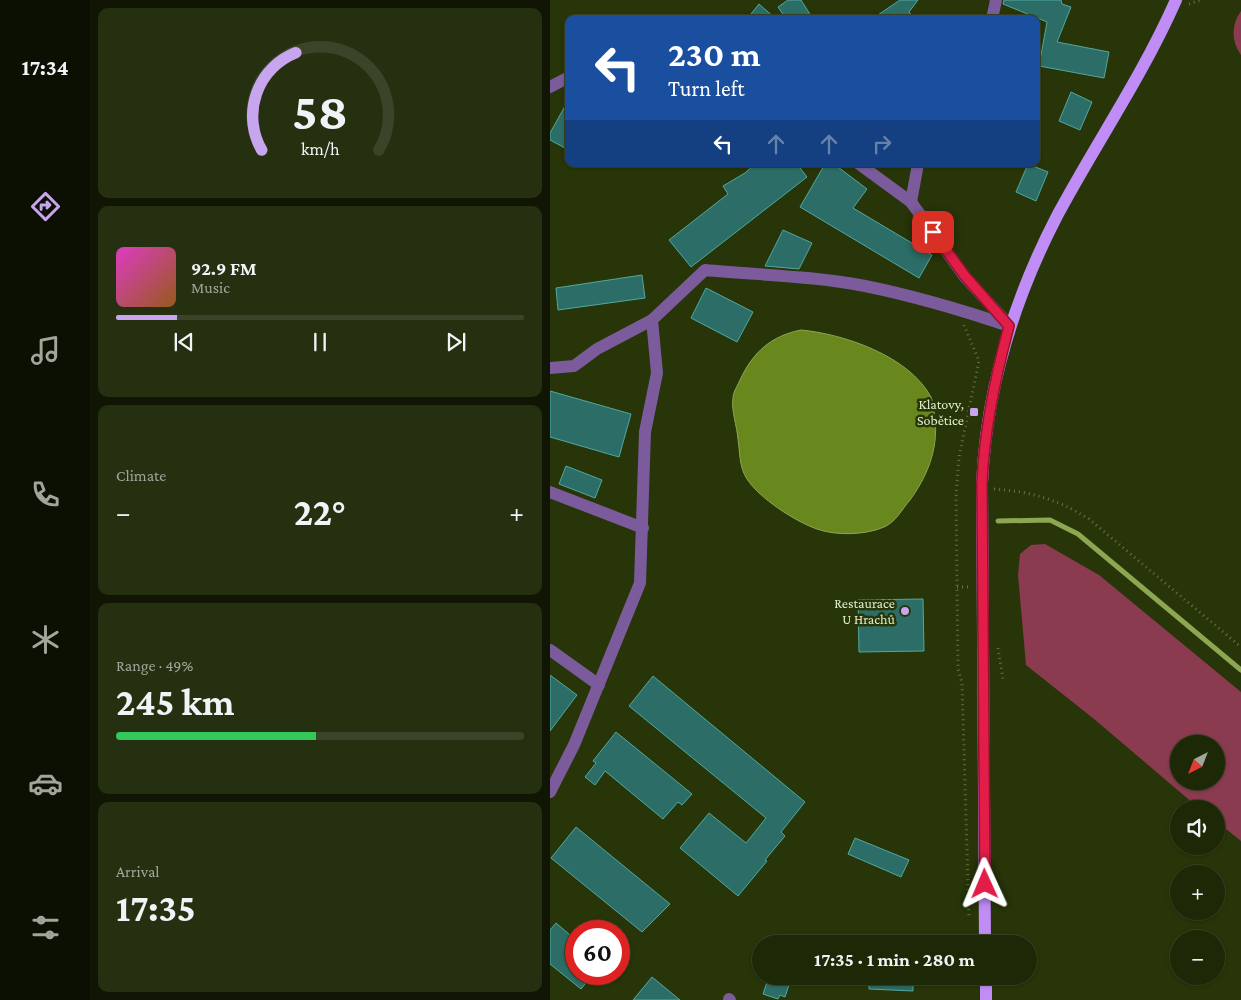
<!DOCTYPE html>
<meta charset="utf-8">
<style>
body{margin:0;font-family:"Crimson Pro",serif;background:#253010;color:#f1f3f6;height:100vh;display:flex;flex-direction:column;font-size:19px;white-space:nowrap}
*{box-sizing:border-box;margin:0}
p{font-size:16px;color:#a0a69b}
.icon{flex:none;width:28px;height:28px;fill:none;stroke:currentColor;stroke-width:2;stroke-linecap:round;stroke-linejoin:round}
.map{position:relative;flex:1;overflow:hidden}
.details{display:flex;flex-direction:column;gap:8px;padding:8px;background:#101603;width:460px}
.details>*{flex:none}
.hud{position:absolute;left:15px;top:15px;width:475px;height:152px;border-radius:10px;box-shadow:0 1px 4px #0004,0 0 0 1px #3b4428;background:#1a4fa0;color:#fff;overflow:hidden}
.needle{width:32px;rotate:222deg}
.buttons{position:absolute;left:620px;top:735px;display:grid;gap:10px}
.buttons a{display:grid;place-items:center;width:55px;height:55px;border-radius:50%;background:#1d2806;box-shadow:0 1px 4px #0004,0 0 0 1px #3b4428;font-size:25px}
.speed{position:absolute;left:15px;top:920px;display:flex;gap:10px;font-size:25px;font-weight:700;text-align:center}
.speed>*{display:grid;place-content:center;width:65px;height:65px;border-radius:50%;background:#1d2806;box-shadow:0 1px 4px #0004,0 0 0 1px #3b4428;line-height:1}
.speed .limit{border:8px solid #d22;background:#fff;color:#111}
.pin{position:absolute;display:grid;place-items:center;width:42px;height:42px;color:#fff;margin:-21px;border-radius:10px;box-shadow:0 2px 8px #0006}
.me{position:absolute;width:55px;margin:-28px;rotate:359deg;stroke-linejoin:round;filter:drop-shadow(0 0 4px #0008)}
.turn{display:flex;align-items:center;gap:18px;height:105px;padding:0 20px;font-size:22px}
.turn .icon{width:65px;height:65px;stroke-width:2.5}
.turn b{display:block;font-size:35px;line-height:42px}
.lanes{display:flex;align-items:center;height:48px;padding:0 20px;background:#0003;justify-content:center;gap:25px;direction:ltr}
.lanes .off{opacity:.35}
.big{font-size:38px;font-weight:700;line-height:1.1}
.details .widget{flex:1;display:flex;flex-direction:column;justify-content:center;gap:8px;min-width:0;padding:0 18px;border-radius:10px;background:#253010}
.details .dial{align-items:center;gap:0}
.dial svg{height:130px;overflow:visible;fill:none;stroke:#3b4428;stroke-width:7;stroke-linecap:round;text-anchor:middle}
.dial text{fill:#f1f3f6;stroke:none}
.song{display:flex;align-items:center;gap:15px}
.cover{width:60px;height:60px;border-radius:8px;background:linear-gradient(135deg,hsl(310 70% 55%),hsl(30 70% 35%))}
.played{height:5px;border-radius:2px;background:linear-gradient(90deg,#c8a5ef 15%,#3b4428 15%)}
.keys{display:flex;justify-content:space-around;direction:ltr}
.heat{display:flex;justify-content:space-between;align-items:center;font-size:28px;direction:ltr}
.charge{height:8px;border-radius:4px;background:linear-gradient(90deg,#34c759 49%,#3b4428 0)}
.trip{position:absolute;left:202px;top:935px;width:285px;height:50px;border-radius:25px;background:#1d2806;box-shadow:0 1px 4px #0004,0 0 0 1px #3b4428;font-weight:700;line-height:50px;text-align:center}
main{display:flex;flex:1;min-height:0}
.tabs{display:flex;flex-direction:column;width:90px;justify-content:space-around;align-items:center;background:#0c1002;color:#a0a69b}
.tabs .icon{width:35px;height:35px}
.tabs .current{color:#c8a5ef}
.tabs b{font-size:22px;color:#f1f3f6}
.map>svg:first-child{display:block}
.green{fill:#8a3b50;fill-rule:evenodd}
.water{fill:#68881e;stroke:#8ca652}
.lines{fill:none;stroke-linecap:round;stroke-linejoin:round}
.stream{stroke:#8ca652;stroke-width:5}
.building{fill:#2c6e67;stroke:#50a99f}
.path{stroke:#65724a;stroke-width:3;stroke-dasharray:1 4;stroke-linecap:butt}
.minor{stroke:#7b5b9b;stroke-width:12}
.major{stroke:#c08cf5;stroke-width:12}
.route-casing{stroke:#92132f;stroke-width:12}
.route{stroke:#e11d48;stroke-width:9}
.poi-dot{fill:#c8a5ef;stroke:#273508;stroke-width:2}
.labels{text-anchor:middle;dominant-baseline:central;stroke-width:5;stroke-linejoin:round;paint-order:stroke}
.poi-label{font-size:14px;fill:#dfeccd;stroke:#273508;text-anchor:end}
</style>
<main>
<nav class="tabs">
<b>17:34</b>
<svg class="icon current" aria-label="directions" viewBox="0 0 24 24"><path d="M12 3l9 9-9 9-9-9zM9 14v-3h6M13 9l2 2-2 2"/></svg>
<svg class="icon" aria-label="music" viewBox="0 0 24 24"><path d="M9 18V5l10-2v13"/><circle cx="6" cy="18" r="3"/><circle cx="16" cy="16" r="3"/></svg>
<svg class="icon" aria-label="phone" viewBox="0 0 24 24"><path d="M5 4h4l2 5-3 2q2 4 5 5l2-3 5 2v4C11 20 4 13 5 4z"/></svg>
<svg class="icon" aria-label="climate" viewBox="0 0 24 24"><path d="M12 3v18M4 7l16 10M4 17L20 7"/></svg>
<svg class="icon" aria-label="car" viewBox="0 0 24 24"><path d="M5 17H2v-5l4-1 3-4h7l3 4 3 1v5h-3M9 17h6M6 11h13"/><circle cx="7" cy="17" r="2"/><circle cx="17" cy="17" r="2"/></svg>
<svg class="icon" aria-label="filters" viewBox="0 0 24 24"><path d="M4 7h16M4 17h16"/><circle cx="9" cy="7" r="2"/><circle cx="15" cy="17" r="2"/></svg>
</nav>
<section class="details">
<div class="widget dial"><svg viewBox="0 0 100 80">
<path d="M14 69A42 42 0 1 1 86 69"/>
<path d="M14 69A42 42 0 0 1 35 9" stroke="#c8a5ef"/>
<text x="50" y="56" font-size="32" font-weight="700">58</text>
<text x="50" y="72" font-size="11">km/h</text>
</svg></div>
<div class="widget">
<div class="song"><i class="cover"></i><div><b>92.9 FM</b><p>Music</p></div></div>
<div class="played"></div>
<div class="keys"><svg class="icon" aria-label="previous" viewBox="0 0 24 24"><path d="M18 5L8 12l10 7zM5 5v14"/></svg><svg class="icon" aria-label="pause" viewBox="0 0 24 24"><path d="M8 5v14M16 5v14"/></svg><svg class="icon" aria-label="next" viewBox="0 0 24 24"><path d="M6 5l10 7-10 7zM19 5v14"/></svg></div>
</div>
<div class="widget"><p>Climate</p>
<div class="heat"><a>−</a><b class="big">22°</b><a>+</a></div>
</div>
<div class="widget"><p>Range · 49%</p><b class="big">245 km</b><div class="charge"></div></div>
<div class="widget"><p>Arrival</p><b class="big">17:35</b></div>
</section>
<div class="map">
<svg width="691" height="1000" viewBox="0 0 691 1000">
<rect width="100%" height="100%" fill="#273508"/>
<!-- green -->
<g class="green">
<path d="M691,11V55C681,41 681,25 691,11Z"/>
<path d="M495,544L549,575L691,692V841L666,821V809H650L544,719L476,665L468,575L470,554L481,545ZM629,744H666V781H629Z"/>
</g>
<!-- water -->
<path class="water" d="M251,330C294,334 359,356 381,397C383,401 383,407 384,412C390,444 379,474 360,500C352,509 346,522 334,527C316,535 286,536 267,529C246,522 209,498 197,479C189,467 190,452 188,439C187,426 181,410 183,398C183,392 188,385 190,380C203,352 221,336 251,330Z"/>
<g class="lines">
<!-- stream -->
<path class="stream" d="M448,521L500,520L528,534L691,670"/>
</g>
<!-- building -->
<g class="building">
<path d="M238,0H251L263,19H236L228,7Z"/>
<path d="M350,0H368L359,12L364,19H322Z"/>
<path d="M454,0H511L512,4L521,7L507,42L559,52L554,78L489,66L497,22L453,4Z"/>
<path d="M209,4L226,19H197Z"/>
<path d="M521,92L542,102L530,130L509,121Z"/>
<path d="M19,99V141L15,148L0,140V133Z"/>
<path d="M205,164H247L257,177L141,267L119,240L178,194L173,186L195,173Z"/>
<path d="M275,164H284L317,189L303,208L382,255L369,278L250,207Z"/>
<path d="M478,164L498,172L486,201L466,192Z"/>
<path d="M233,230L262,243L249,269L215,266Z"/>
<path d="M92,275L95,298L8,310L6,288Z"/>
<path d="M156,288L203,312L187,342L141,318Z"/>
<path d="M0,391L81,414L69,457L0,437Z"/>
<path d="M16,466L52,480L45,498L9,484Z"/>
<path d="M373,599L374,651L309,652L308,600Z"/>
<path d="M0,675L27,695L0,731Z"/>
<path d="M103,676L255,802L231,832L235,836L215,860L217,861L188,896L130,848L159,813L196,843L216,818L79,706Z"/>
<path d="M66,732L142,794L132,805L128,802L113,819L55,771L45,785L35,777L46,763L43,761Z"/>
<path d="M26,827L120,904L92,932L1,858Z"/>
<path d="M305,838L359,860L351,877L298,854Z"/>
<path d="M6,923L26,940V974H43L31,989L0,964V930Z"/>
<path d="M219,976H242L235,997L230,995L228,999L213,994Z"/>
<path d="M319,976H363V991L319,989Z"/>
<path d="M102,977L130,1000H83Z"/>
</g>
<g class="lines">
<!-- path -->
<g class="path">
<path d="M639,4L650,0"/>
<path d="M414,325L429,361L409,457L406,496L408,669L412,683L419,918"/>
<path d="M444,489C482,492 507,499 539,519L691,647"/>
<path d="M407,587H419"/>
<path d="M448,648L453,679"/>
</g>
<!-- minor -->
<g class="minor">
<path d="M442,19L446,0"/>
<path d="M0,87L19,77"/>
<path d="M309,164L361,202L415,277L458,324"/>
<path d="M361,202L368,164"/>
<path d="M0,368L24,366L47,349L102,320"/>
<path d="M0,492L93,528"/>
<path d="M0,650L49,685"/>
<path d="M0,792L24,745L90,583L95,432L107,373L102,320L155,270C208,275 263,276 315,286C364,296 412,310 459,326"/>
<path d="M179,999L180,1000"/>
</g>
<!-- major -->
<g class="major">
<path d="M435,944L432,484C436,389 463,301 507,216C546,143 592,77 626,0"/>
<path d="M436,976V1000"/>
</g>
</g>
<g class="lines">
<!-- route casing -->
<g class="route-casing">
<path id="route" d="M383,232L415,276L459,326C445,378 434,430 432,484L435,884"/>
</g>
<!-- route -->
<use href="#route" class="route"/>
</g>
<!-- markers -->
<g class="poi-dot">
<rect x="419" y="407" width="10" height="10" rx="2.5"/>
<circle cx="355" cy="611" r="5"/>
</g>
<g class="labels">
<!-- poi labels -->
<g class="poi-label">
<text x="414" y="404">Klatovy,<tspan x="414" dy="16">Sobětice</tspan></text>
<text x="345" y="603">Restaurace<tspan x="345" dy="16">U Hrachů</tspan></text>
</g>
</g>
</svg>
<div class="buttons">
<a><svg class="needle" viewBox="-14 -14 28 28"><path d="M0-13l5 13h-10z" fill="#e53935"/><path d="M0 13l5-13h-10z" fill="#a0a69b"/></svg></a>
<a><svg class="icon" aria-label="sound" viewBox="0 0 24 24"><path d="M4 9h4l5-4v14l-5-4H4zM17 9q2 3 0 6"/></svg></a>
<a>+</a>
<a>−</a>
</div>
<div class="speed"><div class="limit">60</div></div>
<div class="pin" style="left:383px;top:232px;background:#d93025"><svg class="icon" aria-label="arrive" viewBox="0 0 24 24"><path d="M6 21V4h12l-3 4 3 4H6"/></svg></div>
<svg class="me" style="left:435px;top:884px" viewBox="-20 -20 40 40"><path d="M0-17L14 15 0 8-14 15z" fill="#e11d48" stroke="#fff" stroke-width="4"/></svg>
<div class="trip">17:35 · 1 min · 280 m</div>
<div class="hud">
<div class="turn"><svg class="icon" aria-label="left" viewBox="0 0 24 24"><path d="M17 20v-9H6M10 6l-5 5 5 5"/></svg><div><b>230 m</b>Turn left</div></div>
<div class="lanes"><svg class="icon" aria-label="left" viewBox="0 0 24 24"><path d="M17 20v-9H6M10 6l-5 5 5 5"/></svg><svg class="icon off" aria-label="ahead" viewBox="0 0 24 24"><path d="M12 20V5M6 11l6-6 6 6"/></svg><svg class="icon off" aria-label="ahead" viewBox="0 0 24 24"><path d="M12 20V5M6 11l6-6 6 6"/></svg><svg class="icon off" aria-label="right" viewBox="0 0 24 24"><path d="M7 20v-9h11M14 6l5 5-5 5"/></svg></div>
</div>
</div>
</main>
